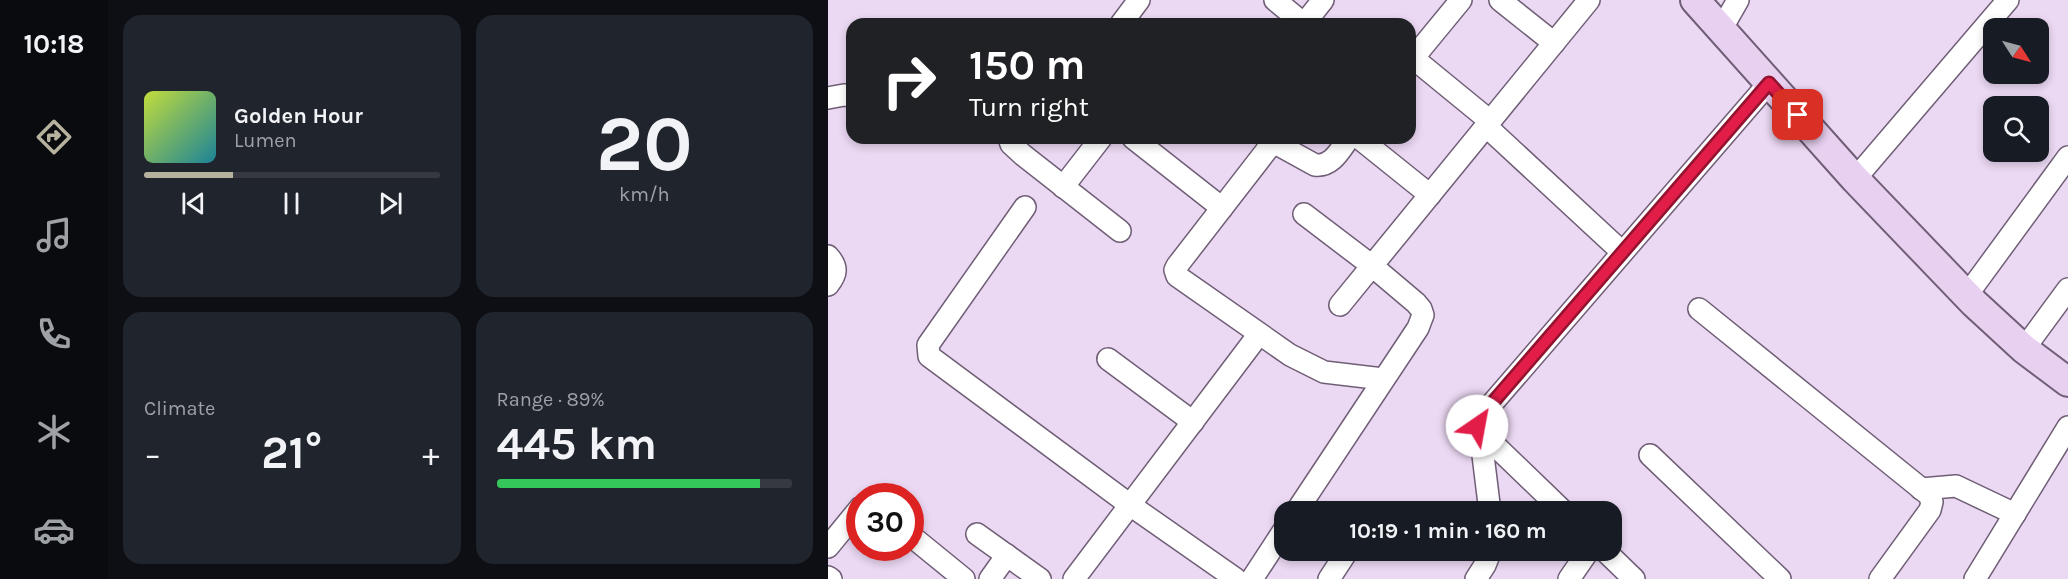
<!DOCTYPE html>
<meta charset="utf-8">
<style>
body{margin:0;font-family:Karla,sans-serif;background:#20242c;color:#f1f3f6;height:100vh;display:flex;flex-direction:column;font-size:22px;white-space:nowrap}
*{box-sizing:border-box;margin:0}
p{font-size:20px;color:#9ea1a6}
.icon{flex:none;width:33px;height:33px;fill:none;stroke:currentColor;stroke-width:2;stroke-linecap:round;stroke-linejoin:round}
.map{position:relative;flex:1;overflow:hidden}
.sheet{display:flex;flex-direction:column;gap:15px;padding:15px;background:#0d0f14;width:720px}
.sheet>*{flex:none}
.banner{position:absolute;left:18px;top:18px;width:570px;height:126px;border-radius:18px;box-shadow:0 3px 9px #0003;background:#202124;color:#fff;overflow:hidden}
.needle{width:39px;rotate:126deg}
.tools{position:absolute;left:1155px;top:18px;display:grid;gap:12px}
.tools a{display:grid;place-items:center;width:66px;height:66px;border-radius:12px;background:#171b24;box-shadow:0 3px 9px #0003;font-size:30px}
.speed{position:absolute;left:18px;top:483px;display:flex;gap:12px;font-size:30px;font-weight:700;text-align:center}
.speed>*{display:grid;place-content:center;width:78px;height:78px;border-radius:50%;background:#171b24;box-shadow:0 3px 9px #0003;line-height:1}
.speed .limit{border:9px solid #d22;background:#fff;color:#111}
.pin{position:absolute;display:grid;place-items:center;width:51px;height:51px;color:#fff;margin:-26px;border-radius:12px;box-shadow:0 3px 9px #0006}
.me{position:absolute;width:66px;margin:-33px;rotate:33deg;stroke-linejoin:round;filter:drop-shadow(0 0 4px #0008)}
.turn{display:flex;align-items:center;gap:21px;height:126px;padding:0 24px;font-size:27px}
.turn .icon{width:78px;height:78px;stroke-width:2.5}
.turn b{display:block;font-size:42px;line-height:51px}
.big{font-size:45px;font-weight:700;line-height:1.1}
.sheet .tile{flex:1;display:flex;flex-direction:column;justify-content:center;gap:9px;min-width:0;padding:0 21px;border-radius:18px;background:#20242c}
.sheet .dial{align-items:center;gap:0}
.dial b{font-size:78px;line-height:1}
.song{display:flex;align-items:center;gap:18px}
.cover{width:72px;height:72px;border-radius:9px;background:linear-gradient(135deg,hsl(70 70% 55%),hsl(190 70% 35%))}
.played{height:6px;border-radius:3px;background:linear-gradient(90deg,#b6b29d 30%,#363941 30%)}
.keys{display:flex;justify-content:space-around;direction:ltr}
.heat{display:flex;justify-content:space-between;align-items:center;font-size:33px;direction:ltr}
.charge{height:9px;border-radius:4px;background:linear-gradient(90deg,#34c759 89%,#363941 0)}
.sheet .tiles{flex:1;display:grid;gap:15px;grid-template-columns:repeat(2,1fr)}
.trip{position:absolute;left:446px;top:501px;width:348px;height:60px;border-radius:18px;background:#171b24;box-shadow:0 3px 9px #0003;font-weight:700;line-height:60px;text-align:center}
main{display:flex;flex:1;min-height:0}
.tab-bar{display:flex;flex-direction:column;width:108px;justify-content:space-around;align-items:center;background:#090b0e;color:#9ea1a6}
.tab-bar .icon{width:42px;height:42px}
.tab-bar .selected{color:#b6b29d}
.tab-bar b{font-size:27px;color:#f1f3f6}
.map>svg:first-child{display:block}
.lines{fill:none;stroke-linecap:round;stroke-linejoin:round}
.street-casing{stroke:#6f5e76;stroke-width:24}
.secondary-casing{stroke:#6f5e76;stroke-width:32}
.street{stroke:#fff;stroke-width:21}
.secondary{stroke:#e8d0f1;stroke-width:28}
.route-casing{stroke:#92132f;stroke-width:15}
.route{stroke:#e11d48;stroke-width:10}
</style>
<main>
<nav class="tab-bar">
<b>10:18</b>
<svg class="icon selected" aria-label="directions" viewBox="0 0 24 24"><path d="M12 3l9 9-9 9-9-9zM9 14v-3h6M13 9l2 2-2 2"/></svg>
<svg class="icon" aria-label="music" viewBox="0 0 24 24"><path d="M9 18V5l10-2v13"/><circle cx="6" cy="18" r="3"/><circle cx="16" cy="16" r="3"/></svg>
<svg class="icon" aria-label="phone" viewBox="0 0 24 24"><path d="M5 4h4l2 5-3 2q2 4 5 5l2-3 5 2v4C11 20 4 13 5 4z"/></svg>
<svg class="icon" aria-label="climate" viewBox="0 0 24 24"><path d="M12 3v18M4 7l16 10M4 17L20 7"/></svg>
<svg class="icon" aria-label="car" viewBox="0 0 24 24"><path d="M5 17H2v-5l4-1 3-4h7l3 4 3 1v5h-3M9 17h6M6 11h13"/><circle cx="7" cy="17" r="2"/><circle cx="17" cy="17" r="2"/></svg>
</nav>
<section class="sheet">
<div class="tiles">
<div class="tile">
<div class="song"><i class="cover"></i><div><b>Golden Hour</b><p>Lumen</p></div></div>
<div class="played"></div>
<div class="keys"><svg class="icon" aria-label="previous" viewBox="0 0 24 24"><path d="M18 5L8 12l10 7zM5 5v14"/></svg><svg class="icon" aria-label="pause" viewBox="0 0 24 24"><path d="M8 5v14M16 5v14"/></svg><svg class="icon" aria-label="next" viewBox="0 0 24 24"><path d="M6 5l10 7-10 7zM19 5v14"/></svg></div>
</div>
<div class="tile dial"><b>20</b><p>km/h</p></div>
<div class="tile"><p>Climate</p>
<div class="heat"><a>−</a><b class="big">21°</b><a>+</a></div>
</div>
<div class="tile"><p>Range · 89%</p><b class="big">445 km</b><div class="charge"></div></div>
</div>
</section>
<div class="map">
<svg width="1240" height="579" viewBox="0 0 1240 579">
<rect width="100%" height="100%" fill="#ebd8f3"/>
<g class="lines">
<!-- street casing -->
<g class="street-casing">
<g id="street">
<path d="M447,0L476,24"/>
<path d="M672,0L726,43"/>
<path d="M293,24L311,0"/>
<path d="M476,24L495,0"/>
<path d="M894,28L910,0"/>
<path d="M585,58L662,121"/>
<path d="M582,62L633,0"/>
<path d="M0,98L16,95L24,96"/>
<path d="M658,126L794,252"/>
<path d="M181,138L183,144L195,155L292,231"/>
<path d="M305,138L394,208"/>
<path d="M438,138L487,165C504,167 512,150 521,138"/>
<path d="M531,138L602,195"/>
<path d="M445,142L349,266L347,270L349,276L462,355L496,372L555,379"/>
<path d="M1027,179L1180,0"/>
<path d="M235,187L273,138"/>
<path d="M197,207L100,345L101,356L302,505L408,579"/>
<path d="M0,256C10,267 9,274 0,285"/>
<path d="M1139,295L1240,157"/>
<path d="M512,305L761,0"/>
<path d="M871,309L1101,495L1104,502L1102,510L1052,579"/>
<path d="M1196,349L1240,289"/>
<path d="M280,359L365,422"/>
<path d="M652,431L662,512"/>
<path d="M822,455L952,579"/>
<path d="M1093,489L1128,486L1187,514"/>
<path d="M468,512L590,328L595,315L593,309L588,303L543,265L476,214"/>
<path d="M736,512L652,431L649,426V421L941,83"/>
<path d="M149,534L212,579"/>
<path d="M82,535L136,579"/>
<path d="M0,547L32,508"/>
<path d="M776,550L806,579"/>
<path d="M0,577L3,579"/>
<path d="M162,579L179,555"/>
<path d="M246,579L431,334"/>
<path d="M424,579L456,530"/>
<path d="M501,579L520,550"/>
<path d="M648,579L657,565L663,550"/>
<path d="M741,579L761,550"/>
<path d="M1147,579L1240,427"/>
</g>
</g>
<!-- secondary casing -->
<g class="secondary-casing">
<path id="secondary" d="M867,0L1027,179L1146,303L1196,349L1240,382"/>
</g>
<!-- street -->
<use href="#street" class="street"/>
<!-- secondary -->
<use href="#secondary" class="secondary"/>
</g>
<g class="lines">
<!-- route casing -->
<g class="route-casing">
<path id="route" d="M649,426L653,416L941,83L970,115"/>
</g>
<!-- route -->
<use href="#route" class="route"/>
</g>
</svg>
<div class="tools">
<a><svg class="needle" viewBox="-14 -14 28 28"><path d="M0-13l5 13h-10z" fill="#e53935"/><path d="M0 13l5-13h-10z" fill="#9ea1a6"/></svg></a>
<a><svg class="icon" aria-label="search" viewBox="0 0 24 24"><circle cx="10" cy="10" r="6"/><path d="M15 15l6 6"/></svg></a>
</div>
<div class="speed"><div class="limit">30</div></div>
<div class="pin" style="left:970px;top:115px;background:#d93025"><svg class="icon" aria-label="arrive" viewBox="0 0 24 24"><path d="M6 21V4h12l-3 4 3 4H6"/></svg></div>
<svg class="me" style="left:649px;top:426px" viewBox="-20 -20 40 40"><circle r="19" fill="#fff"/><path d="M0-13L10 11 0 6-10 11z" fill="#e11d48"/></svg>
<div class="trip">10:19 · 1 min · 160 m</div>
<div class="banner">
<div class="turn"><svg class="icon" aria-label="right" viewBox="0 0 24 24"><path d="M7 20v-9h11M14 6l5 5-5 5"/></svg><div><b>150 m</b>Turn right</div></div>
</div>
</div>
</main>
